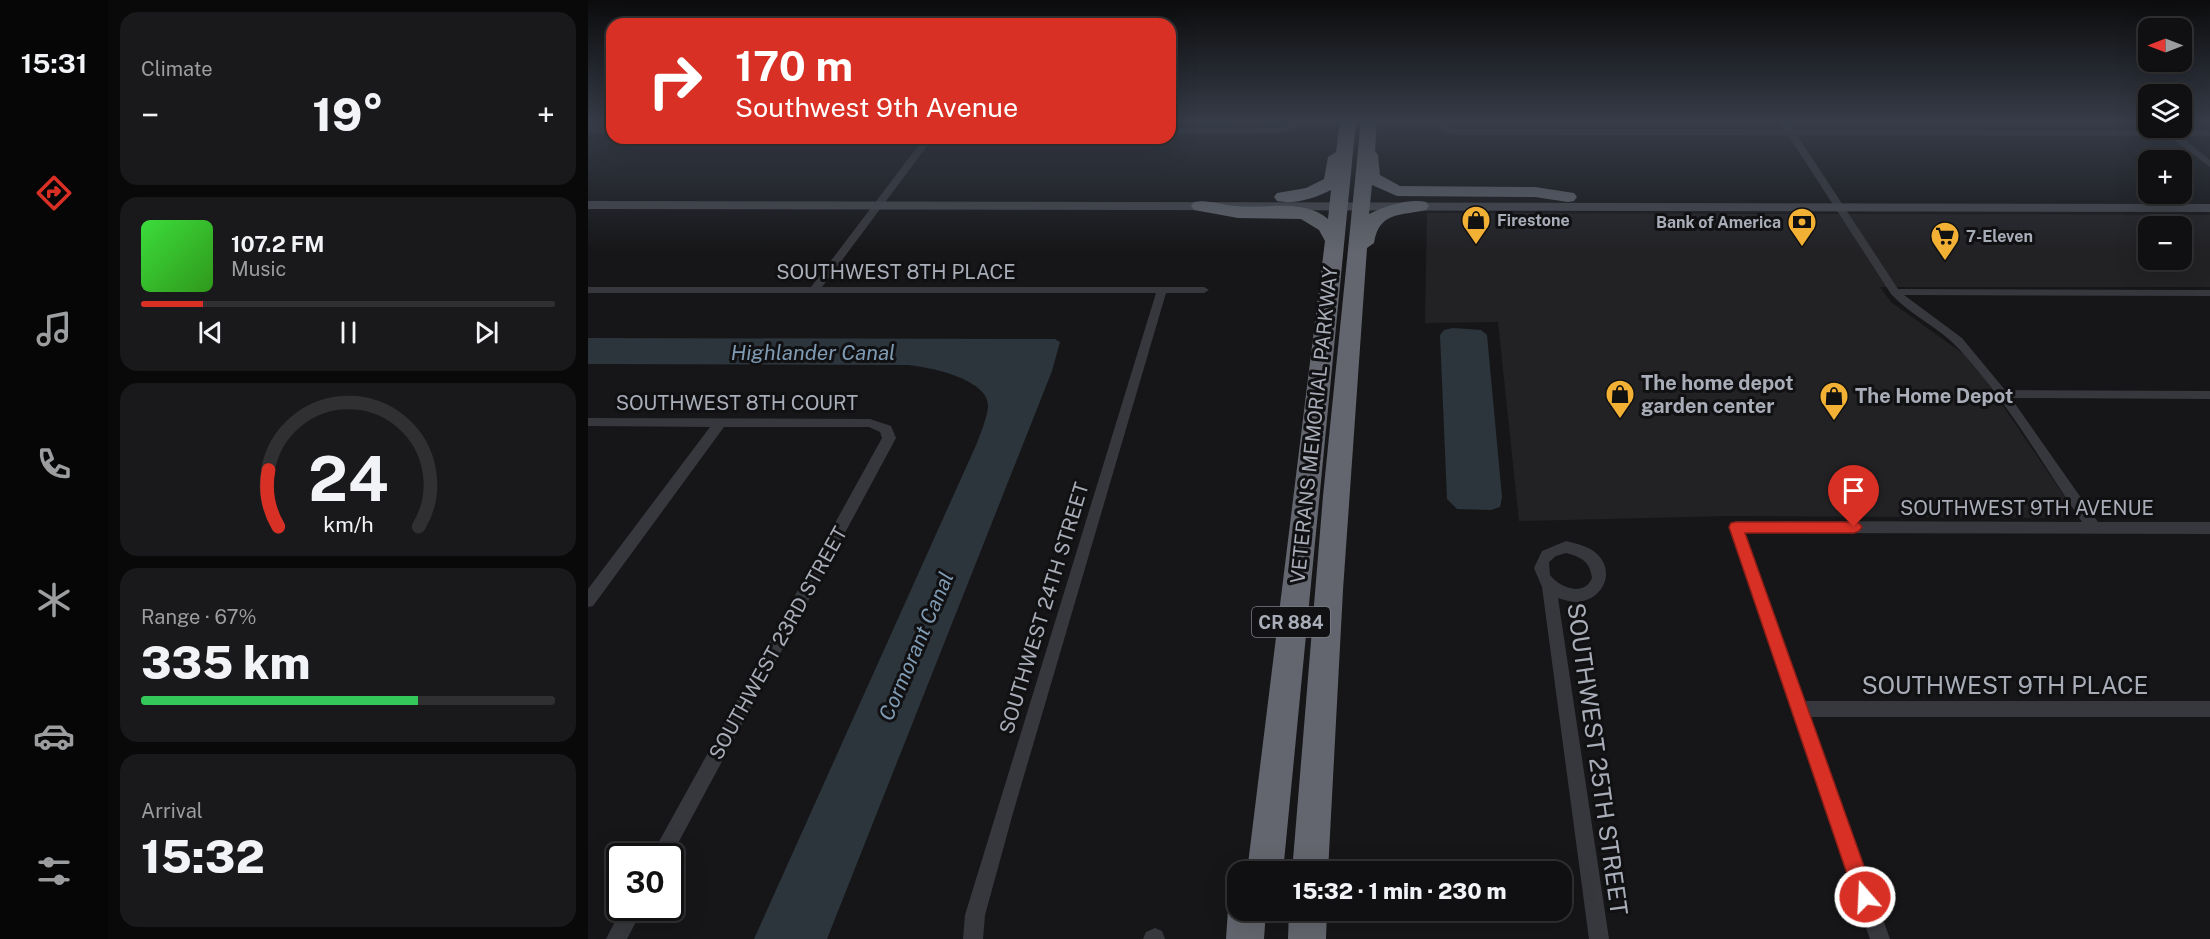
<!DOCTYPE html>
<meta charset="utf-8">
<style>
body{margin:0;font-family:"Public Sans",sans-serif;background:#19191b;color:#f1f3f6;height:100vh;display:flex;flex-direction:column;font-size:22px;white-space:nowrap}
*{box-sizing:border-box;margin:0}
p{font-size:20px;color:#9c9d9f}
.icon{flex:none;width:33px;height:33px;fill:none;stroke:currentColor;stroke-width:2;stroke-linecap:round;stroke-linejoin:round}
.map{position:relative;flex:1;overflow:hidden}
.panel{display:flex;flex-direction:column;gap:12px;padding:12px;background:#09090a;width:480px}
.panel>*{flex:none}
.guide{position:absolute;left:18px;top:18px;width:570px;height:126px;border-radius:18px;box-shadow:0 6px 24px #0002,0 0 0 2px #303032;background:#d93025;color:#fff;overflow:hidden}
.needle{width:39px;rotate:270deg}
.controls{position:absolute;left:1550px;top:18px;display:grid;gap:12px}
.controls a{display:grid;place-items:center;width:54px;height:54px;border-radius:12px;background:#101012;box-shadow:0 6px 24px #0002,0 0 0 2px #303032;font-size:30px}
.speed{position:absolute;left:18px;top:843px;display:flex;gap:12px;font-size:30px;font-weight:700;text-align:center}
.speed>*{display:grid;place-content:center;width:78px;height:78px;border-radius:50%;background:#101012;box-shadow:0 6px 24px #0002,0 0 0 2px #303032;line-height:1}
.speed .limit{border:3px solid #111;border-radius:9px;background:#fff;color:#111}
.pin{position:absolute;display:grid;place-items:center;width:51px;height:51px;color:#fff;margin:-62px -26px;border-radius:50% 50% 50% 0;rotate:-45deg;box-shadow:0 0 6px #0007}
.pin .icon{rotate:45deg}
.me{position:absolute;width:66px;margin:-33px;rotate:341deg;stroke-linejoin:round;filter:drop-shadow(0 0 4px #0008)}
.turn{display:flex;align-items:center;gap:21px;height:126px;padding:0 30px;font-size:27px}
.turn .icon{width:78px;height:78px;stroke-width:2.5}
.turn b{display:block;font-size:42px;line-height:51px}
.big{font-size:45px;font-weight:800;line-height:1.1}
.panel .widget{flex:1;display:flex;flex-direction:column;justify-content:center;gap:9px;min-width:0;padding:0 21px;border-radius:18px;background:#19191b}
.panel .dial{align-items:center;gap:0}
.dial svg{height:156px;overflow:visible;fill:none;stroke:#303032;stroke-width:7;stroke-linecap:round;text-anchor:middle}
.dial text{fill:#f1f3f6;stroke:none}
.song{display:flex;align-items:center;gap:18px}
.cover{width:72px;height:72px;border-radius:9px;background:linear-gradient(135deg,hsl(120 70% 55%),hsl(110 70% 35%))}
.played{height:6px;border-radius:3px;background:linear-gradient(90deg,#d93025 15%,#303032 15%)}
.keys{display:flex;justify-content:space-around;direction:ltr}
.heat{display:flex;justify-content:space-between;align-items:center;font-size:33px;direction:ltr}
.charge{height:9px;border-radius:4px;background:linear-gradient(90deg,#34c759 67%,#303032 0)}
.trip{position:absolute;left:639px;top:861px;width:345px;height:60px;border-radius:18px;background:#101012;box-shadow:0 6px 24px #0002,0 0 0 2px #303032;font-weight:800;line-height:60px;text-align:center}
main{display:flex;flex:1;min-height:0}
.tabs{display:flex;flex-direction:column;width:108px;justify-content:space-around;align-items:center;background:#060607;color:#9c9d9f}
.tabs .icon{width:42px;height:42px}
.tabs .current{color:#d93025}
.tabs b{font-size:27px;color:#f1f3f6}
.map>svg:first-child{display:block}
.built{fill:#222225;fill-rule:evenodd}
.water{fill:#2c353c}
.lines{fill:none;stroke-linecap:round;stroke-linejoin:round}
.street{fill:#37383d;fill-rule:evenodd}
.secondary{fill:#45474d;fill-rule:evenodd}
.highway{fill:#63666e;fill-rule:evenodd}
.route{fill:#d93025;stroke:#8d1f18;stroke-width:1.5}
.labels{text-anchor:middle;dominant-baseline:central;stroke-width:6;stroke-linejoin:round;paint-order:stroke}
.far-poi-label{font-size:16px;font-weight:bold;fill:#a8adb8;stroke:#111113;text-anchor:start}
.shield{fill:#111113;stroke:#7b7e86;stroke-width:1.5}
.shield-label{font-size:18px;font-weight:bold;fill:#a8adb8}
.street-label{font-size:20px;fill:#a8adb8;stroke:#111113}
.poi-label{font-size:20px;font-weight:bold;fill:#a8adb8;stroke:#111113;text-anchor:start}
.water-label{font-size:21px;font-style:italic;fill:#7f9bb3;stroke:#111113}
.near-street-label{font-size:24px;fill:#a8adb8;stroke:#111113}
</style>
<main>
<nav class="tabs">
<b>15:31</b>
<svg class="icon current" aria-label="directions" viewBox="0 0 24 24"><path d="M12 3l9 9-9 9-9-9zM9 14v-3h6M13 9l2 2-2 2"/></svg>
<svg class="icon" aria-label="music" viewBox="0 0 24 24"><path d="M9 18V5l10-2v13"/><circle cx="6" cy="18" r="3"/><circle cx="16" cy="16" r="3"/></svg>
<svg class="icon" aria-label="phone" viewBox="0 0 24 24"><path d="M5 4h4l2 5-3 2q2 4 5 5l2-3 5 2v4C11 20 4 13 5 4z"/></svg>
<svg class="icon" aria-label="climate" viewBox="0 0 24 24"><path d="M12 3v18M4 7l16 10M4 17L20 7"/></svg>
<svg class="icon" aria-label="car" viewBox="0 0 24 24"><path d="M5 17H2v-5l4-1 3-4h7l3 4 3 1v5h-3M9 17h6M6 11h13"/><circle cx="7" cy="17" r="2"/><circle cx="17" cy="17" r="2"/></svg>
<svg class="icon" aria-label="filters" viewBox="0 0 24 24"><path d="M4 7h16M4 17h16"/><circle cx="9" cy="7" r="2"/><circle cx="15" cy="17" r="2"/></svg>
</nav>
<section class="panel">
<div class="widget"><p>Climate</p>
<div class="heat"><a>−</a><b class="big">19°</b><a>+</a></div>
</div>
<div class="widget">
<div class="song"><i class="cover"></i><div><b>107.2 FM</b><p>Music</p></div></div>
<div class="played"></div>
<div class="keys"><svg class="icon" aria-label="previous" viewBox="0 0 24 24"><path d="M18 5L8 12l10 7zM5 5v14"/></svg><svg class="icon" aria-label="pause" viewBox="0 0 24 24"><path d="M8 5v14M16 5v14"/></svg><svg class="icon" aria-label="next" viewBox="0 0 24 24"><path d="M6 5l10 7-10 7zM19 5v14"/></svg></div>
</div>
<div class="widget dial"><svg viewBox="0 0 100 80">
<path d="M14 69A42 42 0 1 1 86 69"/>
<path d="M14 69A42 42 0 0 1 9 40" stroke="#d93025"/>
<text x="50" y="56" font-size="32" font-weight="700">24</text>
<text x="50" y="72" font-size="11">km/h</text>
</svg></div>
<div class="widget"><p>Range · 67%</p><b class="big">335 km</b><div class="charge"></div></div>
<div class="widget"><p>Arrival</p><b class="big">15:32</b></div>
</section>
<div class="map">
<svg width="1622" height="939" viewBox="0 0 1622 939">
<rect width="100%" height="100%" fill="#161618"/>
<!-- built -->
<path class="built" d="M839,213L1622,215V287H1292L1303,302L1384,360L1481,503L1483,510L1478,516L1472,518L1140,516L931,521L910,322L837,323ZM1560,226H1593V260H1560Z"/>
<!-- water -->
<g class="water">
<path d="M865,328L893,330L899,335L914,497L912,507L903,510L869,509L859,499L852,335L856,330Z"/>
<path d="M0,338L467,339L472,342L464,371L239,939H166L389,443C393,432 399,418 400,407C402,379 341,367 320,365L0,364Z"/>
</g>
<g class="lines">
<!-- street -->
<g class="street">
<path d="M703,121H711L707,129L693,133L582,134V128L693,127L701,125Z"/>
<path d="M849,121H857L860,127L870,129L1196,130L1191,121H1199L1205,130H1622V136H1592L1622,160V167L1581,136L1209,135L1310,289L1622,290V296L1316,295L1374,338L1417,390L1622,391V399L1423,398L1510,522H1622V534L1157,533L1217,701H1622V717H1223L1302,939H1282L1141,527L1143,523L1148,521L1494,522C1455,464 1419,401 1371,349C1351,327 1323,316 1303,294L1200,135H870L854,131Z"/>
<rect x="0" y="127" width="24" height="6"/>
<path d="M336,138H345L234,287H616L621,290L616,293H578L425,813L397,915L395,939H375L377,915L568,293H0V287H223Z"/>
<path d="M0,418L282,419L303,426L308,438L82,858L63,856L294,438L292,432L281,427H136L5,606L0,607V589L122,427L0,426Z"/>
<path d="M978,541C989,544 1001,546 1009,554C1028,572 1015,600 989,602C983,602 976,600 970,598L1021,939H1001L954,587L946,568L954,551ZM978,553C993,557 1002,561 1004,578C996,597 972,588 962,575L961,562L968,556Z"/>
<path d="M34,908H55L39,939H18Z"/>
<path d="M567,928L574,931L577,939H555L558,932Z"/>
</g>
<!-- secondary -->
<path class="secondary" d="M0,201L1622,204V212L0,209Z"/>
<!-- highway -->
<g class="highway">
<path d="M752,121H768L695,872H659L737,241L731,230L713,219L650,218L606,210L603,206L606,202C619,199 634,205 648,206C677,209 716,198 740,219L743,190C728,198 705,205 689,201L686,197L689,193L718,188L736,179L740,157L748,152Z"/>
<path d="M773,121H789L787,151L790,155L792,175L812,186L947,187L986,193L989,197L986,201L980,202L947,197L809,196L784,185L781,214C796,206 822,198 838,202L841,206L838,210C813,216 791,211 786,243L779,248L755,590L740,872H704L735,496Z"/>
<path d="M650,895V910H678L676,939H638L640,910L646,897Z"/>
<path d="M701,910H739L738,939H700Z"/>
</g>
</g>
<!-- sky -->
<linearGradient id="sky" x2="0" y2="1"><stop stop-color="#0c0c0d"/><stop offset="0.48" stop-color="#363c48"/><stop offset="1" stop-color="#363c48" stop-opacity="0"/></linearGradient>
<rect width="1622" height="253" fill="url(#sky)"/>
<!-- route -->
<path class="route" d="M1148,522H1266L1271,523L1274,527L1271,531L1266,533H1157L1287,897L1284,904L1277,907L1270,904L1267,897L1141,527L1143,523Z"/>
<!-- icons -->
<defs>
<g id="shop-pin" transform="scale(1.5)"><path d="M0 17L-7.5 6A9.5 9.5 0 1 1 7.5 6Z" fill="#f2b134" stroke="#111113"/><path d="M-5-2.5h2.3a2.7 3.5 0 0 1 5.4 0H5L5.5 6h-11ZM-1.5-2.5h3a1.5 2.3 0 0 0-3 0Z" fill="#111"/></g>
<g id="bank-pin" transform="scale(1.5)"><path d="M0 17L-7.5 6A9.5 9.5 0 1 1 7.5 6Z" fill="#f2b134" stroke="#111113"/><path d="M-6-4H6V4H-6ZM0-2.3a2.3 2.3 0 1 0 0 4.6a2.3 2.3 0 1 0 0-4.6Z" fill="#111"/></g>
<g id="supermarket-pin" transform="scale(1.5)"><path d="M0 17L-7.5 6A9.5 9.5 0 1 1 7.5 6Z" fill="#f2b134" stroke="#111113"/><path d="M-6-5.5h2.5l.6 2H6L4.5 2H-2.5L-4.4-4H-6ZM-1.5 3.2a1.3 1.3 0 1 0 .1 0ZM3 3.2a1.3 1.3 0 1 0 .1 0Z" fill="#111"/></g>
</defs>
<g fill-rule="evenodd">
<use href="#shop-pin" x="888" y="220"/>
<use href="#bank-pin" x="1214" y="222"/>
<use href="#supermarket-pin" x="1357" y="236"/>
<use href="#shop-pin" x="1032" y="394"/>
<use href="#shop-pin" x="1246" y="396"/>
</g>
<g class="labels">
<!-- far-poi labels -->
<g class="far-poi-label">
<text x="909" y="220">Firestone</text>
<text x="1193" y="222" text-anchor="end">Bank of America</text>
<text x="1378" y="236">7-Eleven</text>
</g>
<!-- shield labels -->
<rect class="shield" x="664" y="607" width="78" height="30" rx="4.5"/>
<g class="shield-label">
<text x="703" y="622">CR 884</text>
</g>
<!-- street labels -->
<g class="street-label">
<text x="308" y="272">SOUTHWEST 8TH PLACE</text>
<text x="149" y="403">SOUTHWEST 8TH COURT</text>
<text transform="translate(726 425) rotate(-84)">VETERANS MEMORIAL PARKWAY</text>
<text x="1439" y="508">SOUTHWEST 9TH AVENUE</text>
<text transform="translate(456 608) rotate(-73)">SOUTHWEST 24TH STREET</text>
<text transform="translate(190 643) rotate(-61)">SOUTHWEST 23RD STREET</text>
</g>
<!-- poi labels -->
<g class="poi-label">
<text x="1053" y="383">The home depot<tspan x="1053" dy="23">garden center</tspan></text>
<text x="1267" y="396">The Home Depot</text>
</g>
<!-- water labels -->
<g class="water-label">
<text x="225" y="352">Highlander Canal</text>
<text transform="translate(328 646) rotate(-67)">Cormorant Canal</text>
</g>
<!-- near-street labels -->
<g class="near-street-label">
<text x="1417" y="685">SOUTHWEST 9TH PLACE</text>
<text transform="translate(1010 759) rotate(82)">SOUTHWEST 25TH STREET</text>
</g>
</g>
</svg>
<div class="controls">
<a><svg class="needle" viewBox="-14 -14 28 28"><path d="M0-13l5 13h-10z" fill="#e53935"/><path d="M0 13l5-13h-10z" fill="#9c9d9f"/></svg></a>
<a><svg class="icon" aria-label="layers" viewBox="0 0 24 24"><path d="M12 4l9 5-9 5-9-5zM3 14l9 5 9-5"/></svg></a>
<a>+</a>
<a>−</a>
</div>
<div class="speed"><div class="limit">30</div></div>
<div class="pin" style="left:1266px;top:527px;background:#d93025"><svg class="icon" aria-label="arrive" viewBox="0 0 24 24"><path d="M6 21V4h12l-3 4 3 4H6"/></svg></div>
<svg class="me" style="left:1277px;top:897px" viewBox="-20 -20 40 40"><circle r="17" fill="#d93025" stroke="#fff" stroke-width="3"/><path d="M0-11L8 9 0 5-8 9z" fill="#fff"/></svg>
<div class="trip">15:32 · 1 min · 230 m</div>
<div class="guide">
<div class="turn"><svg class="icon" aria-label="right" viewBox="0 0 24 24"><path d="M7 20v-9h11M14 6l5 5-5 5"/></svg><div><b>170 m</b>Southwest 9th Avenue</div></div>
</div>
</div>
</main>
